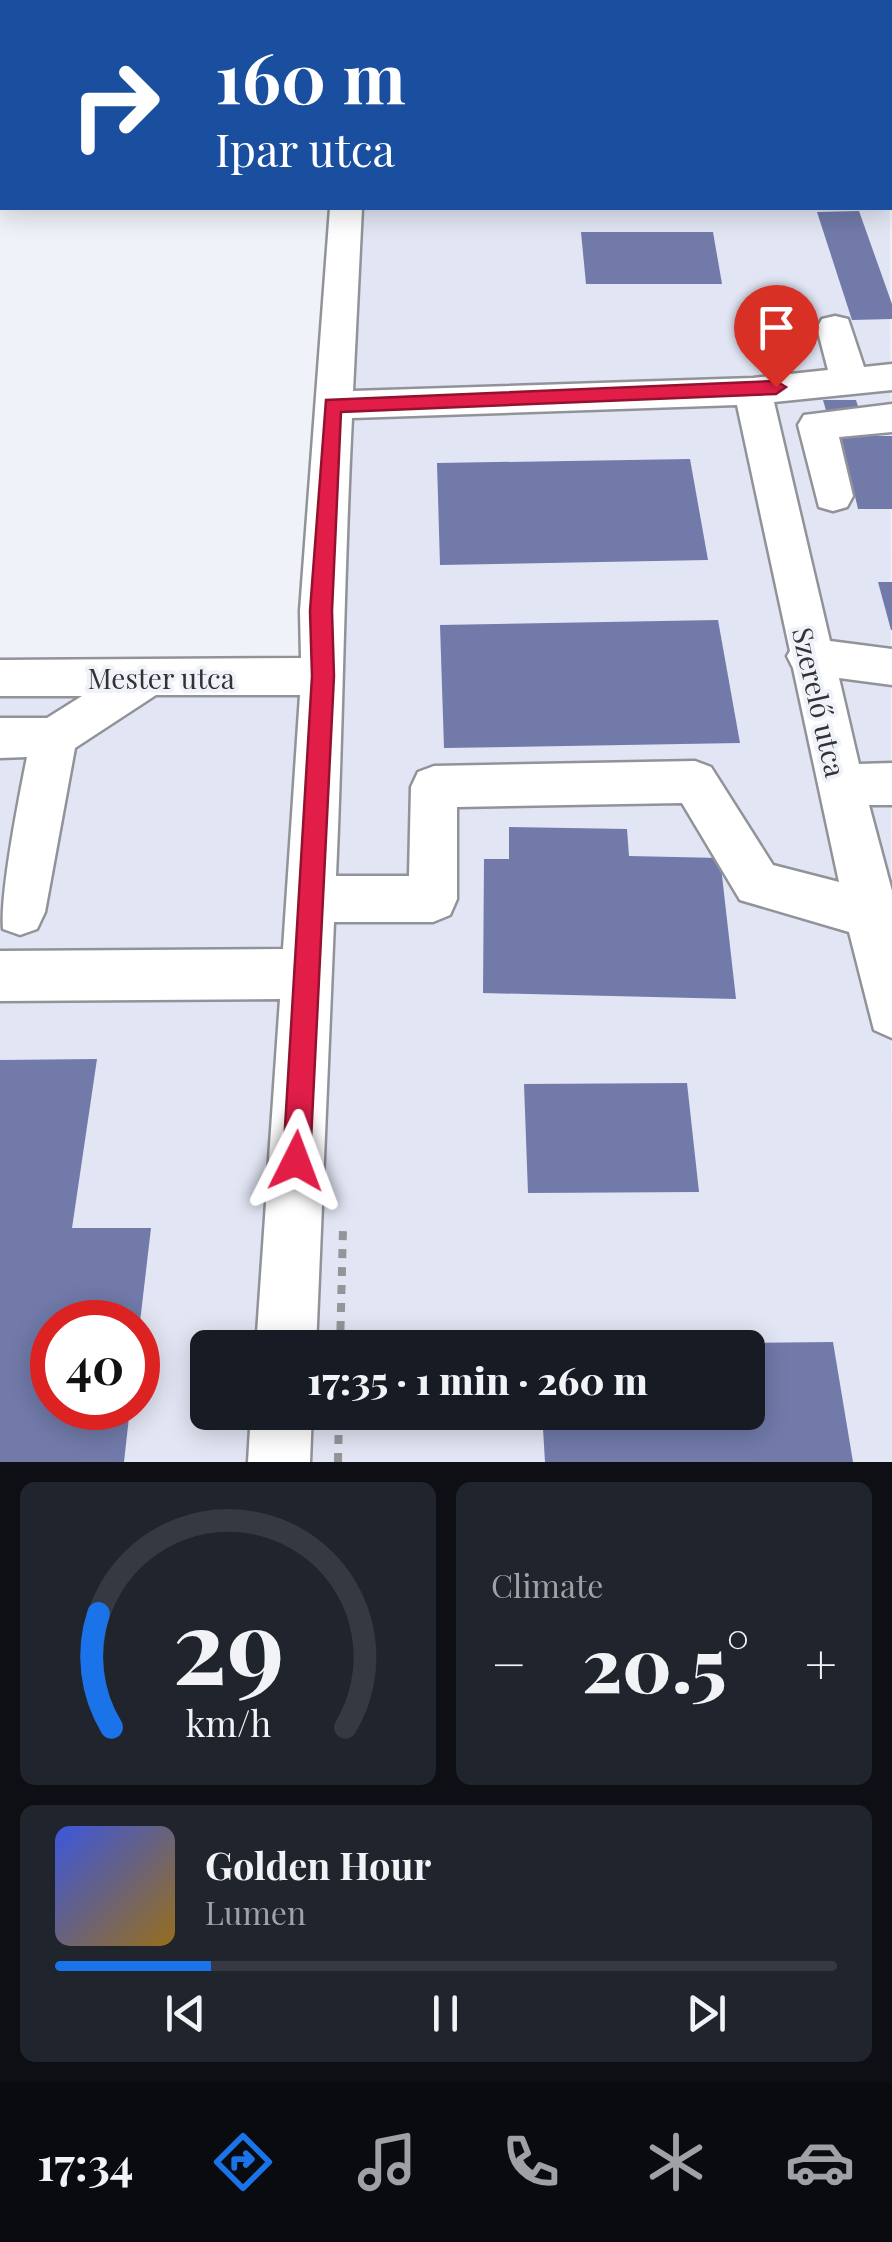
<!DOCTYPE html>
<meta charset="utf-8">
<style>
body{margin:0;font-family:"Playfair Display",serif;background:#20242c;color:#f1f3f6;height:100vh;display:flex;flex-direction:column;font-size:38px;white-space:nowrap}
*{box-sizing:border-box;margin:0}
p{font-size:32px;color:#9ea1a6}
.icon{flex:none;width:55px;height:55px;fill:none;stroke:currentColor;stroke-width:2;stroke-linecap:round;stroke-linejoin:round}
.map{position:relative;height:1462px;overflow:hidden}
.details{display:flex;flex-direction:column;gap:20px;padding:20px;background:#0d0f14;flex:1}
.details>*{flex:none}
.guide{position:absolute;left:0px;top:0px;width:892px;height:210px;box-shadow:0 5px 25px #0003;background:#1a4fa0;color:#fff;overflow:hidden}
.speed{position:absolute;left:30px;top:1300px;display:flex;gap:20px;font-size:50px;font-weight:700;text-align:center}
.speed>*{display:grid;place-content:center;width:130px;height:130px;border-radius:50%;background:#171b24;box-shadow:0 5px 25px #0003;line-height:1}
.speed .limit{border:15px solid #d22;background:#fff;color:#111}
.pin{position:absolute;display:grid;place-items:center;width:85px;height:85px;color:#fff;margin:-102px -42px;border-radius:50% 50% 50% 0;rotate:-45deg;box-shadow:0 0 10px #0007}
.pin .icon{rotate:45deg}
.me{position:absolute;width:110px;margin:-55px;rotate:3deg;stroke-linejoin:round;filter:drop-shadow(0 0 8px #0008)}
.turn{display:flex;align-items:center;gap:35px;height:210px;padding:0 50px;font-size:45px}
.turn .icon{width:130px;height:130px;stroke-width:2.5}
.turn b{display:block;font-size:70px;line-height:85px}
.big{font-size:75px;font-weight:800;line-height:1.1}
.details .tile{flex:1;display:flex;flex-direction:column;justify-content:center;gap:15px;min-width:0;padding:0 35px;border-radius:15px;background:#20242c}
.details .dial{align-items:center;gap:0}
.dial svg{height:260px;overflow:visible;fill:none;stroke:#363941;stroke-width:7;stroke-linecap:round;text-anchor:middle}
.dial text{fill:#f1f3f6;stroke:none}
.song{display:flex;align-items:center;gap:30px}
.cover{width:120px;height:120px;border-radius:15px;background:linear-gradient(135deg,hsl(230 70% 55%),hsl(40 70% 35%))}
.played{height:10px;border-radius:5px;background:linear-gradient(90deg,#1a73e8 20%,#363941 20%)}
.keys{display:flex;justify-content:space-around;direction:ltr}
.heat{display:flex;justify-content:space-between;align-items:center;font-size:55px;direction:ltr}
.details .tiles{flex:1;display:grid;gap:20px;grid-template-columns:1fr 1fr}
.tile:last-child{grid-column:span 2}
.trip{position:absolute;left:190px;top:1330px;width:575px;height:100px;border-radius:15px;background:#171b24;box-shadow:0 5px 25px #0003;font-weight:800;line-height:100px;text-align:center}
.menu{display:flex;height:160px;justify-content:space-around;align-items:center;background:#090b0e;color:#9ea1a6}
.menu .icon{width:70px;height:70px}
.menu .selected{color:#1a73e8}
.menu b{font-size:45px;color:#f1f3f6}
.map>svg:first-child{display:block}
.built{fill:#e2e5f3;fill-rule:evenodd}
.building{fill:#717aa9}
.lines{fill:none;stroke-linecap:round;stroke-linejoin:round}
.minor-casing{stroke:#919399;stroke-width:5}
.path{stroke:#94959a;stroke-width:8;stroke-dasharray:9 9;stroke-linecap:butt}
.minor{fill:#fff;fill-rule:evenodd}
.route{fill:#e11d48;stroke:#92132f;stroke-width:2.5}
.labels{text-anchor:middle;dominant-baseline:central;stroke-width:8;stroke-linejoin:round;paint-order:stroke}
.street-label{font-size:28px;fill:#323235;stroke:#f0f2f9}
</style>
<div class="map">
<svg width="892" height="1462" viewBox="0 0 892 1462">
<rect width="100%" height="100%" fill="#f0f2f9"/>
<!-- built -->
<path class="built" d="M890,157L892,1462H0V679L323,676L346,208H890ZM52,1322H138V1408H52ZM208,1348H748V1412H208Z"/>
<!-- building -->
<g class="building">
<path d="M859,211L892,304V319L852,320L817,212Z"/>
<path d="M581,232H713L722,284H586Z"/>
<path d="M823,400H856L860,413L827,414Z"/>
<path d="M841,436H892V509H858Z"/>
<path d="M690,459L708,560L440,565L437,463Z"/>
<path d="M878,582H892V630H891Z"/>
<path d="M718,620L740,743L444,748L440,625Z"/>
<path d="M509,827L627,829L629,856L720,858L736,999L483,993L484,859H509Z"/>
<path d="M97,1059L72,1228H151L140,1322H52V1408H130L124,1462H0V1060Z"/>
<path d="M687,1083L699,1192L528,1193L524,1084Z"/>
<path d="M833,1342L853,1462H545L542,1412H748V1348H662V1344Z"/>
</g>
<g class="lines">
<!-- minor casing -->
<g class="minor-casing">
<g id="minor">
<rect x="339" y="0" width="28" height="2"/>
<rect x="377" y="0" width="28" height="2"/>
<rect x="682" y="0" width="28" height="2"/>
<path d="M2,69V92L0,93V70Z"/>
<rect x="890" y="113" width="2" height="18"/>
<path d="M330,208H362L353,391L753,378L828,370L817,328L822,319L835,316L848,319L864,367L892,364V390L774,402L830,641L892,649V685L839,678L859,764L892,763V805H869L892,891V1038L874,1030L849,932L740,900L682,803L457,807V899L450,915L433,922H334L316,1348H256L280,999L0,1001V951L283,949L300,695H156L75,748L45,912L37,929L20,935L3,929C0,893 19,797 27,757L0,758V718H47L82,696H0V660L301,658L300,611ZM737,405L790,651L787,656L793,668L839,882L773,865L711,767L695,761L434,766L418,772L411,787L409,876H336C343,723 344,571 352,418Z"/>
<path d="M892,404V432L839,437L853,496L847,507L833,511L819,507L798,425L804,415Z"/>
<path d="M251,1412H312L310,1462H248Z"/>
</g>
</g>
<!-- path -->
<g class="path">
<path d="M340,1348L343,1229"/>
<path d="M338,1462L339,1412"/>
</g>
<!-- minor -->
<use href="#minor" class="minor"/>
</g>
<!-- route -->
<path class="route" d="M776,381L786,387L776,394L341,412L332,611L334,676L310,1161L306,1171L296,1175L287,1171L283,1161L312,676L310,611L326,400Z"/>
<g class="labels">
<!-- street labels -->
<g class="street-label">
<text x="161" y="677">Mester utca</text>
<text transform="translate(820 702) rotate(77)">Szerelő utca</text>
</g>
</g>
</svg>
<div class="speed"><div class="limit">40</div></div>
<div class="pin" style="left:776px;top:387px;background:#d93025"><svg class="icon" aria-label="arrive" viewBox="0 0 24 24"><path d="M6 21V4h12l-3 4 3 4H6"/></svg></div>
<svg class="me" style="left:296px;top:1161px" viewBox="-20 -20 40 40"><path d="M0-17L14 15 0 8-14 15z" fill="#e11d48" stroke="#fff" stroke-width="4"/></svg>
<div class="trip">17:35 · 1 min · 260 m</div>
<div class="guide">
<div class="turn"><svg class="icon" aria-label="right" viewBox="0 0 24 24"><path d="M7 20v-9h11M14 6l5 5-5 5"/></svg><div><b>160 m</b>Ipar utca</div></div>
</div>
</div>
<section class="details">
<div class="tiles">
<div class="tile dial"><svg viewBox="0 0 100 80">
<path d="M14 69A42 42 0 1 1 86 69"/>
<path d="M14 69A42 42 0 0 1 10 34" stroke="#1a73e8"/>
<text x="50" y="56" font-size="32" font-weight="700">29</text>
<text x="50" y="72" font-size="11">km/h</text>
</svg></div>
<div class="tile"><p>Climate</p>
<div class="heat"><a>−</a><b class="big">20.5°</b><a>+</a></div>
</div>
<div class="tile">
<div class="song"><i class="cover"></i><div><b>Golden Hour</b><p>Lumen</p></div></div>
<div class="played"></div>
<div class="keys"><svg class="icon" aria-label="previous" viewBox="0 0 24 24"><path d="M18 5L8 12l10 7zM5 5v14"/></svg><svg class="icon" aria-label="pause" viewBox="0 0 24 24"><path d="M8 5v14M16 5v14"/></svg><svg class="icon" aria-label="next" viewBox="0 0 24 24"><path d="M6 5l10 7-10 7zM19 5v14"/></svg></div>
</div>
</div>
</section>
<nav class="menu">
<b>17:34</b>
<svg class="icon selected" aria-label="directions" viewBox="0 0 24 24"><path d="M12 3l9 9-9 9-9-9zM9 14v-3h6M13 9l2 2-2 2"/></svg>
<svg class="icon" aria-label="music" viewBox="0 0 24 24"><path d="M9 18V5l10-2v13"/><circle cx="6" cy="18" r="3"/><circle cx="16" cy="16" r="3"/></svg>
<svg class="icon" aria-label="phone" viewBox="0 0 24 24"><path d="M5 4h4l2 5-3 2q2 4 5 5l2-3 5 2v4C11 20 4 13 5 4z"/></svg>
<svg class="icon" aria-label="climate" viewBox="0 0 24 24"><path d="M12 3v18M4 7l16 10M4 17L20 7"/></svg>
<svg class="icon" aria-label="car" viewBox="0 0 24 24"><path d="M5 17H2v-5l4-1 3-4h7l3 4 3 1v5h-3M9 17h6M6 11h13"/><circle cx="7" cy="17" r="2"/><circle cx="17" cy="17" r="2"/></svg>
</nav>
